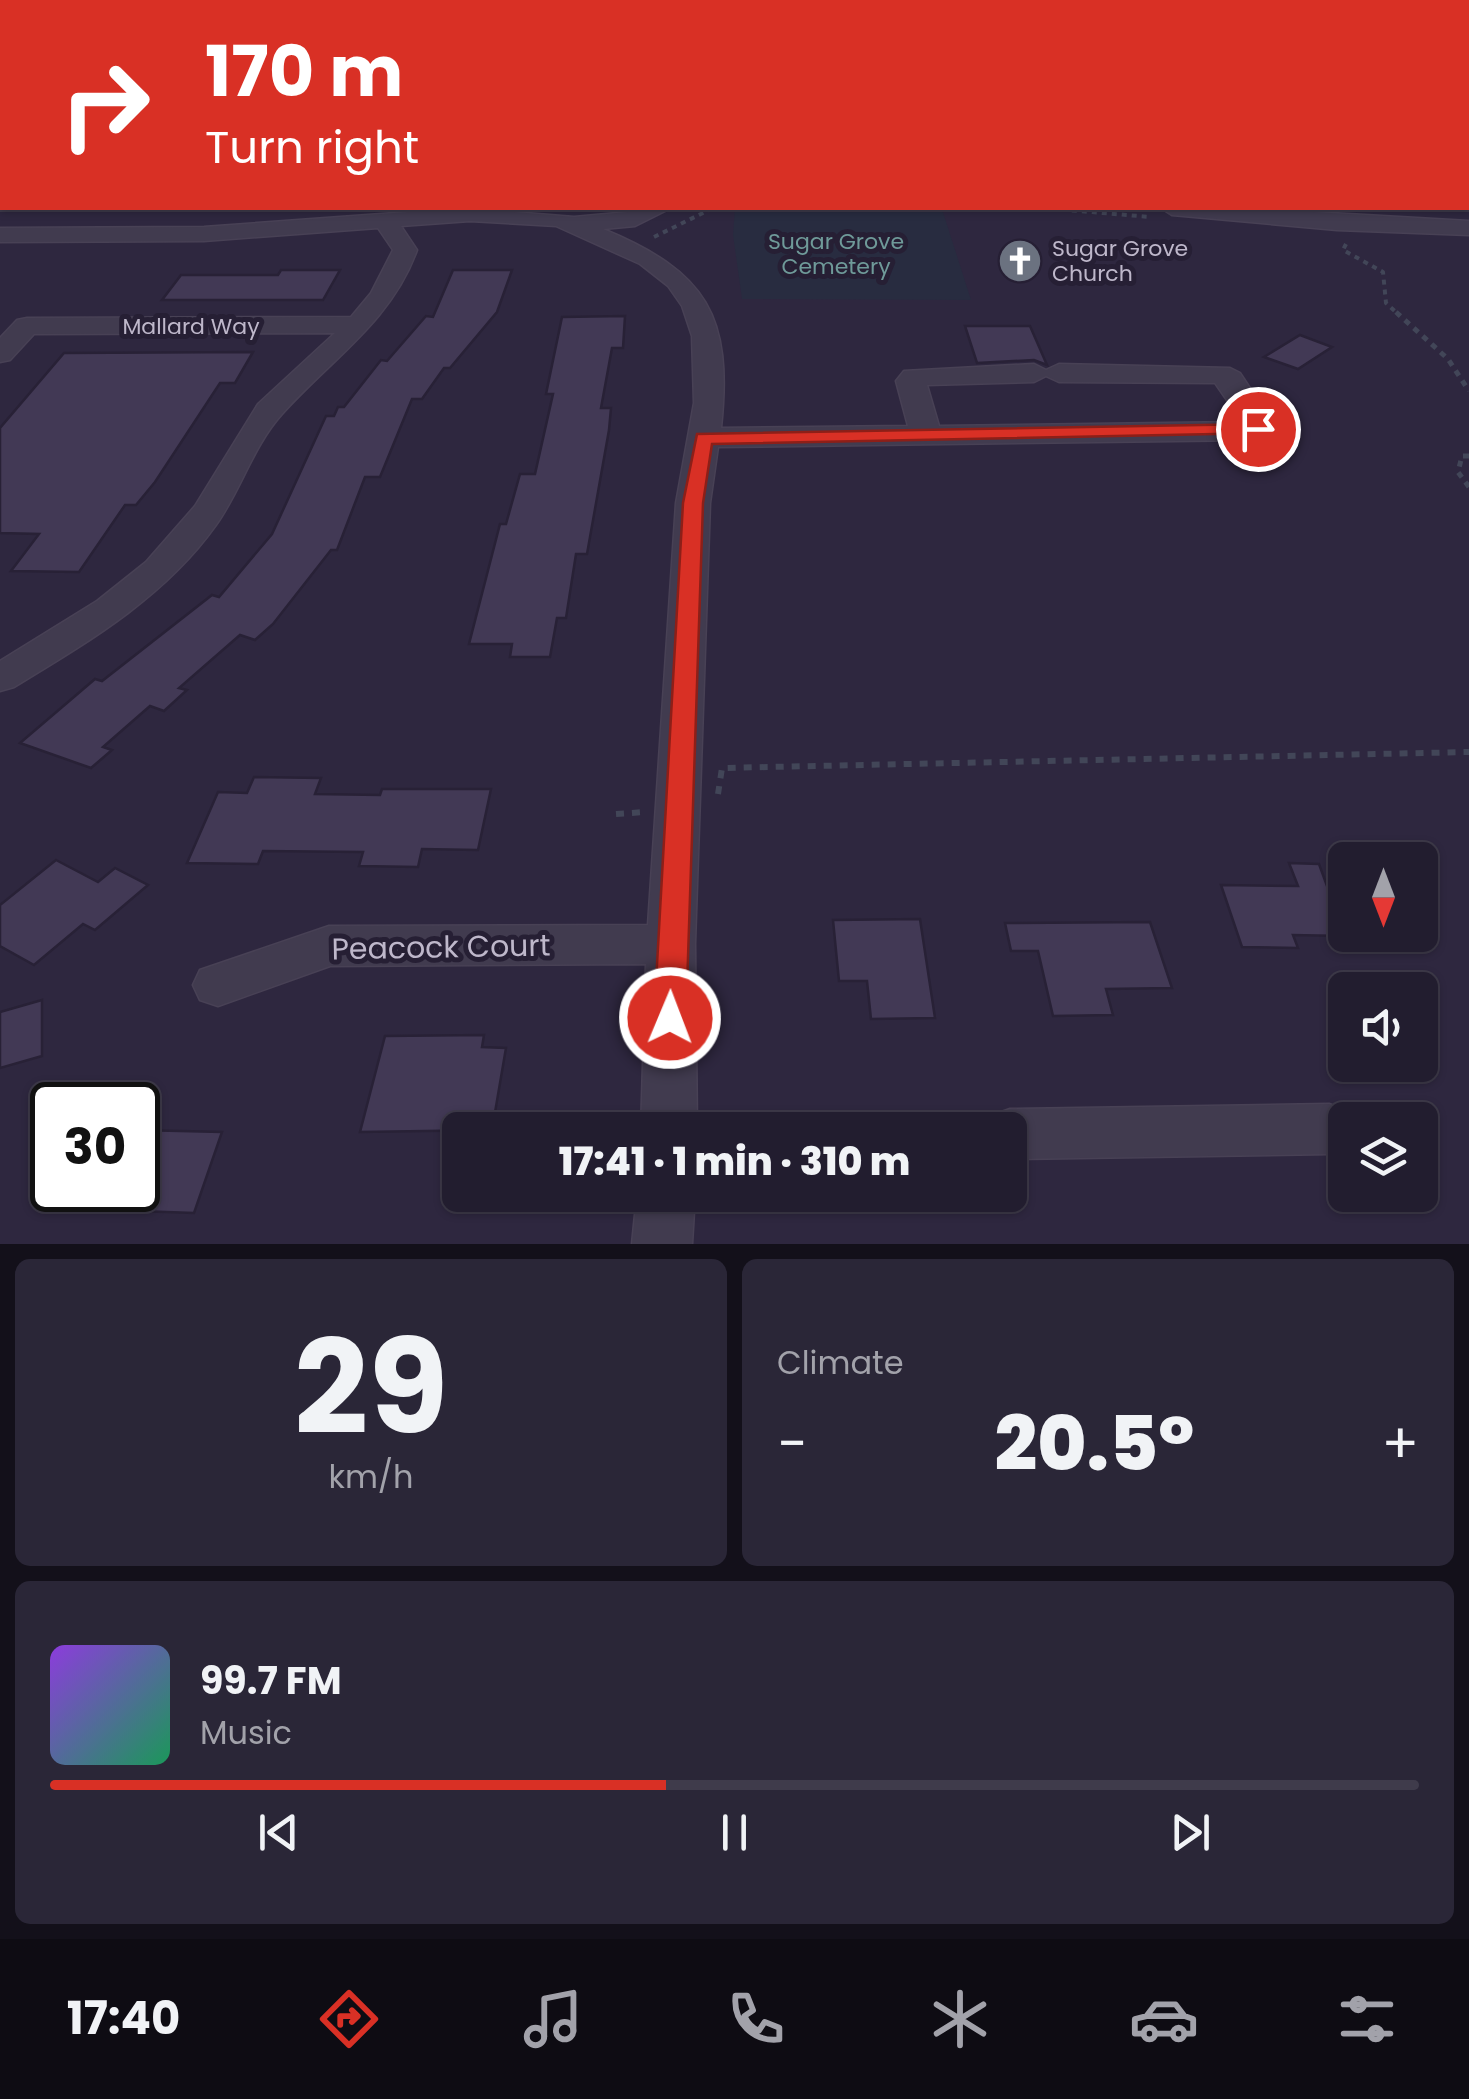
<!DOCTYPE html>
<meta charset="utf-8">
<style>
body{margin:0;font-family:Poppins,sans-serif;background:#2a2637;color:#f1f3f6;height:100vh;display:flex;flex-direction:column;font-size:38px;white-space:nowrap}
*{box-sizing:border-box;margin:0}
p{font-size:32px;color:#a2a2aa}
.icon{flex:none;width:55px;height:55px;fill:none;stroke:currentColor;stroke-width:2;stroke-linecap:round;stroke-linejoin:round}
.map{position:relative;height:1244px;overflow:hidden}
.sheet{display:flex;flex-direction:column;gap:15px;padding:15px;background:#13101a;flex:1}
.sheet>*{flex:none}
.hud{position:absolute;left:0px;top:0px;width:1470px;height:210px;box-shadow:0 2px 8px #0004,0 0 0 2px #3f3b4b;background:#d93025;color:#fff;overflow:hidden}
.needle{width:65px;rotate:180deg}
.controls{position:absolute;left:1328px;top:842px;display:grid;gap:20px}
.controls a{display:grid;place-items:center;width:110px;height:110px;border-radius:15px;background:#221d2f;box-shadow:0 2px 8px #0004,0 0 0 2px #3f3b4b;font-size:50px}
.speed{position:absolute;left:30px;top:1082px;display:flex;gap:20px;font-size:50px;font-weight:700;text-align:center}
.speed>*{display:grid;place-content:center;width:130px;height:130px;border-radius:50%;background:#221d2f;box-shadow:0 2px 8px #0004,0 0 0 2px #3f3b4b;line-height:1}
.speed .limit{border:5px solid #111;border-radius:15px;background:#fff;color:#111}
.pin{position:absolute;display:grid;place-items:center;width:85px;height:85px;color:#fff;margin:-42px;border:5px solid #fff;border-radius:50%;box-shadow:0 2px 10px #0007}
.me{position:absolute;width:110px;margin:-55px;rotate:1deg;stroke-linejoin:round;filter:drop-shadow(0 0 8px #0008)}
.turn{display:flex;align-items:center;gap:35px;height:210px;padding:0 40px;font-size:45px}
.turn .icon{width:130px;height:130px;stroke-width:2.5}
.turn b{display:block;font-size:70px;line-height:85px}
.big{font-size:75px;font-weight:800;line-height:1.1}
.sheet .card{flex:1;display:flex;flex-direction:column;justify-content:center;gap:15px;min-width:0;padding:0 35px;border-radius:15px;background:#2a2637}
.sheet .dial{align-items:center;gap:0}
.dial b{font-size:130px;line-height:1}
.song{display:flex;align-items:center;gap:30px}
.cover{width:120px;height:120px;border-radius:15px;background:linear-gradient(135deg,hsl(270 70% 55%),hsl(150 70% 35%))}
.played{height:10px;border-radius:5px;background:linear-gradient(90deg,#d93025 45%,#3f3b4b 45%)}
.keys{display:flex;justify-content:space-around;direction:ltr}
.heat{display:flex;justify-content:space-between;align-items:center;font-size:55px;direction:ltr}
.sheet .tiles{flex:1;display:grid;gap:15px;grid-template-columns:1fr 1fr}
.card:last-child{grid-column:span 2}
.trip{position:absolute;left:442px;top:1112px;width:585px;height:100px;border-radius:15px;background:#221d2f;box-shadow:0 2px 8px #0004,0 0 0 2px #3f3b4b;font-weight:800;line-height:100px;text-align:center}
.dock{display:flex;height:160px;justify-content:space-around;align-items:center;background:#0e0c13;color:#a2a2aa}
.dock .icon{width:70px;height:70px}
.dock .current{color:#d93025}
.dock b{font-size:45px;color:#f1f3f6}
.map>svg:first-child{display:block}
.green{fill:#282c40}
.building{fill:#423955;stroke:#282136;stroke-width:2.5}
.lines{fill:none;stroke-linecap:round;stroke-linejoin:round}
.minor-casing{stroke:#484155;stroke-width:3}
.path-far2{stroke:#424658;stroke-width:4;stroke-dasharray:5 5;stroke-linecap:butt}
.path-far1{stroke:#424658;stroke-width:5;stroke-dasharray:6 6;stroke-linecap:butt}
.path{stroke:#424658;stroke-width:6;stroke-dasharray:8 8;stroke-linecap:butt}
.minor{fill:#413b4f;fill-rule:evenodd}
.route{fill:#d93025;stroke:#8d1f18;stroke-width:2.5}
.labels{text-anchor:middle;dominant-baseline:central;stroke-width:10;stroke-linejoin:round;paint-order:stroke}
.far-park-label{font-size:22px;fill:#6f9a99;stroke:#261f34}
.far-poi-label{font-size:22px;fill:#beb7ca;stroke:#261f34;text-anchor:start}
.far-street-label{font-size:22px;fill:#beb7ca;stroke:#261f34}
.near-street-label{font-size:30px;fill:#beb7ca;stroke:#261f34}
</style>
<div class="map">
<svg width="1469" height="1244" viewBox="0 0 1469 1244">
<rect width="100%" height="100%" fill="#2e273f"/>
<!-- green -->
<path class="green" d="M735,208L942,209L971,300L742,299L733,235Z"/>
<!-- building -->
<g class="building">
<path d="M281,270H340L323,300H162L181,275H278Z"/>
<path d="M453,270H512L497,312L450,368H444L422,399H412L380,477H365L337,550H331L273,624L255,640L240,635L179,688L187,690L164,711L150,706L103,747L112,750L91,768L20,743L95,679L102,681L212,595L219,597L272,534L326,416H334L338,407H344L381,360L387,361L426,316L433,317Z"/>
<path d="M625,316L623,348H612L601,408H611L609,430L587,554H576L566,618H557L550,657H510L512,644H469L500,524H506L520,474H535L553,394H546L562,317Z"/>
<path d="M965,326H1030L1047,365L1034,360L977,363Z"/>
<path d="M1300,335L1332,347L1298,369L1264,357Z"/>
<path d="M253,352L235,383H220L155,482L136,505H125L79,572L11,571L39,534L0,533V428L64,353Z"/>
<path d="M254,777L321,778L315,794L380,795L382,789H491L478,850L422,849L418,867L359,866L363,852L263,851L258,864L187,863L218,792L247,793Z"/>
<path d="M56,860L98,882L115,868L148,885L95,930L83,924L34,965L0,946V905Z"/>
<path d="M1289,863L1319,864L1327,886H1345V936L1293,935L1298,948L1242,947L1221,885L1298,886Z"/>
<path d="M920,919L935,1018L871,1019L867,981H839L833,920Z"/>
<path d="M1150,922L1172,988L1106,989L1113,1015L1053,1016L1038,951H1011L1005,923Z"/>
<path d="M42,1000V1056L0,1068V1012Z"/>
<path d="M484,1035L482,1047L506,1048L492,1130L360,1132L385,1036Z"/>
<path d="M138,1130L222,1132L194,1213L138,1211Z"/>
</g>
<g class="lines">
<!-- minor casing -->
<g class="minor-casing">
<g id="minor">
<rect x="1468" y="45" width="1" height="11"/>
<rect x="1468" y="109" width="1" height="12"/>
<path d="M464,208L574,217L671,208L635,226L603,229C707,272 733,316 721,428L908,426L896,381L904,371L1034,364L1046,370L1059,364L1230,368L1240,373L1275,426L1265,438L1254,440L718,447L710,503L695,944L697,1130H641L646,964L330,966L218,1006L200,1000L193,985L200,970L329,926L648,925L676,503L694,403L692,336L682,306L668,286L640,264L556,226L470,221L401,226L417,250C391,322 331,359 282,414C253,446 241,490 216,525C165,597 88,642 14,687L0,691V661L97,601L146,562L195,506L258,404L335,333L34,334L10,360L0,362V338L17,320L27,318L351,317L371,293L393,250L378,228L204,241L0,242V228L204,227ZM1046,376L1059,382L1215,383L1242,422L939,426L927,385L1034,382Z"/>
<path d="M1161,208H1243L1469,221V235L1337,230L1172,215Z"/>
<path d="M1329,1104L1349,1111L1353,1120H1345V1148L1329,1154L1010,1159V1130H984L990,1116L1010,1109Z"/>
<path d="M637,1195H695L692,1244H632Z"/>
</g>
</g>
<!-- path-far2 -->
<g class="path-far2">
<path d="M1042,208L1151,217"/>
<path d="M654,237L713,208"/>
<path d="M1346,244L1343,250L1383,272L1386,303L1399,315"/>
</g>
<!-- path-far1 -->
<g class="path-far1">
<path d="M1396,312L1448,359L1469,391"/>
<path d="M1469,456H1462L1458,472L1469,487"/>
</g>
<!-- path -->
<g class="path">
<path d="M718,794L722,768L1469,752"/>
<path d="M616,814L645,812"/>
</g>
<!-- minor -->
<use href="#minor" class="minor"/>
</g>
<!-- route -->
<path class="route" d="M1258,424L1268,429L1265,433L712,444L703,503L686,1018L681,1028L670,1032L659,1028L654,1018L683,503L697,434Z"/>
<!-- icons -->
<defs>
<g id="church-disc" transform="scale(2.25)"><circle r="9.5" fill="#6b7280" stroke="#261f34"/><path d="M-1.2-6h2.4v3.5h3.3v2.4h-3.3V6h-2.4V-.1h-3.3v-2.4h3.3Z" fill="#fff"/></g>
</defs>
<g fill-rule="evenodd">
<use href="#church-disc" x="1020" y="261"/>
</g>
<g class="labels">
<!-- far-park labels -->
<g class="far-park-label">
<text x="836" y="241">Sugar Grove<tspan x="836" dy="25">Cemetery</tspan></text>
</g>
<!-- far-poi labels -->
<g class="far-poi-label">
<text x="1052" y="248">Sugar Grove<tspan x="1052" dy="25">Church</tspan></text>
</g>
<!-- far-street labels -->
<g class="far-street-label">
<text x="191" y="326">Mallard Way</text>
</g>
<!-- near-street labels -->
<g class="near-street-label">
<text transform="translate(441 947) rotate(-1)">Peacock Court</text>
</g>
</g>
</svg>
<div class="controls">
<a><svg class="needle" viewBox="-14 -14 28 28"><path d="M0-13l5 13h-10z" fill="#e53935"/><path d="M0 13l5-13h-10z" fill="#a2a2aa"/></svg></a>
<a><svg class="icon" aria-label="sound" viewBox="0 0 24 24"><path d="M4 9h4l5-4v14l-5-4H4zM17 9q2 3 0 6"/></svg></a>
<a><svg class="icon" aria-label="layers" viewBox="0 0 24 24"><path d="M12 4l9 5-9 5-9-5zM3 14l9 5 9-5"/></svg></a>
</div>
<div class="speed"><div class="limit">30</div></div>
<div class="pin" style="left:1258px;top:429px;background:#d93025"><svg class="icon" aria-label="arrive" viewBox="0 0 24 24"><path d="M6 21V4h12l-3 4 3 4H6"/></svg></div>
<svg class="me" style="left:670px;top:1018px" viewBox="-20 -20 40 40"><circle r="17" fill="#d93025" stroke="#fff" stroke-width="3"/><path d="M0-11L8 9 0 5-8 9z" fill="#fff"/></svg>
<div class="trip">17:41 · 1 min · 310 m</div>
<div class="hud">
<div class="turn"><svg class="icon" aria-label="right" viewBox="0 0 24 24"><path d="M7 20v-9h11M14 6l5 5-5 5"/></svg><div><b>170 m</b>Turn right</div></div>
</div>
</div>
<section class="sheet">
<div class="tiles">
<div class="card dial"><b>29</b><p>km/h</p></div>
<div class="card"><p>Climate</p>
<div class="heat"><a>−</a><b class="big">20.5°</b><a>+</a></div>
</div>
<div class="card">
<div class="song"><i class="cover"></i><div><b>99.7 FM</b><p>Music</p></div></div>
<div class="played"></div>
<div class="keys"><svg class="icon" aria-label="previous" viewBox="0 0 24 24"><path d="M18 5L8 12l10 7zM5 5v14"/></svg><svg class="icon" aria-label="pause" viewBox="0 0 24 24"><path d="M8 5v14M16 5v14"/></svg><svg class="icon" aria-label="next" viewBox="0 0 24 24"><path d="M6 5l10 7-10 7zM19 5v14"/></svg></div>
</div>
</div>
</section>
<nav class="dock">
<b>17:40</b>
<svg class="icon current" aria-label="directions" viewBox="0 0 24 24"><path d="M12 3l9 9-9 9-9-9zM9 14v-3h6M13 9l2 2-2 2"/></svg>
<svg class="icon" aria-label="music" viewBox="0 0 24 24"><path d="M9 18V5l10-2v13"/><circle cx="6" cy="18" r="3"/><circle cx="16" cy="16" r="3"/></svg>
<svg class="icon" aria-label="phone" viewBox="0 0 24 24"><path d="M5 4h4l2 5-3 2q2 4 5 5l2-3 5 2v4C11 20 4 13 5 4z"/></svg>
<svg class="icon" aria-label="climate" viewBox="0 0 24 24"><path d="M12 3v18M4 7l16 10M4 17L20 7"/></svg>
<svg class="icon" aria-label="car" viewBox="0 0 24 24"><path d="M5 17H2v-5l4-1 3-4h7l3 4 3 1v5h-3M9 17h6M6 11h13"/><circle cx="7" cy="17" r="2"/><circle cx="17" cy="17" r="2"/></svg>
<svg class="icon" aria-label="filters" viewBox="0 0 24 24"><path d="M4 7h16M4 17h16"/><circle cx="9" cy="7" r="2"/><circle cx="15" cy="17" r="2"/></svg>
</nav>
